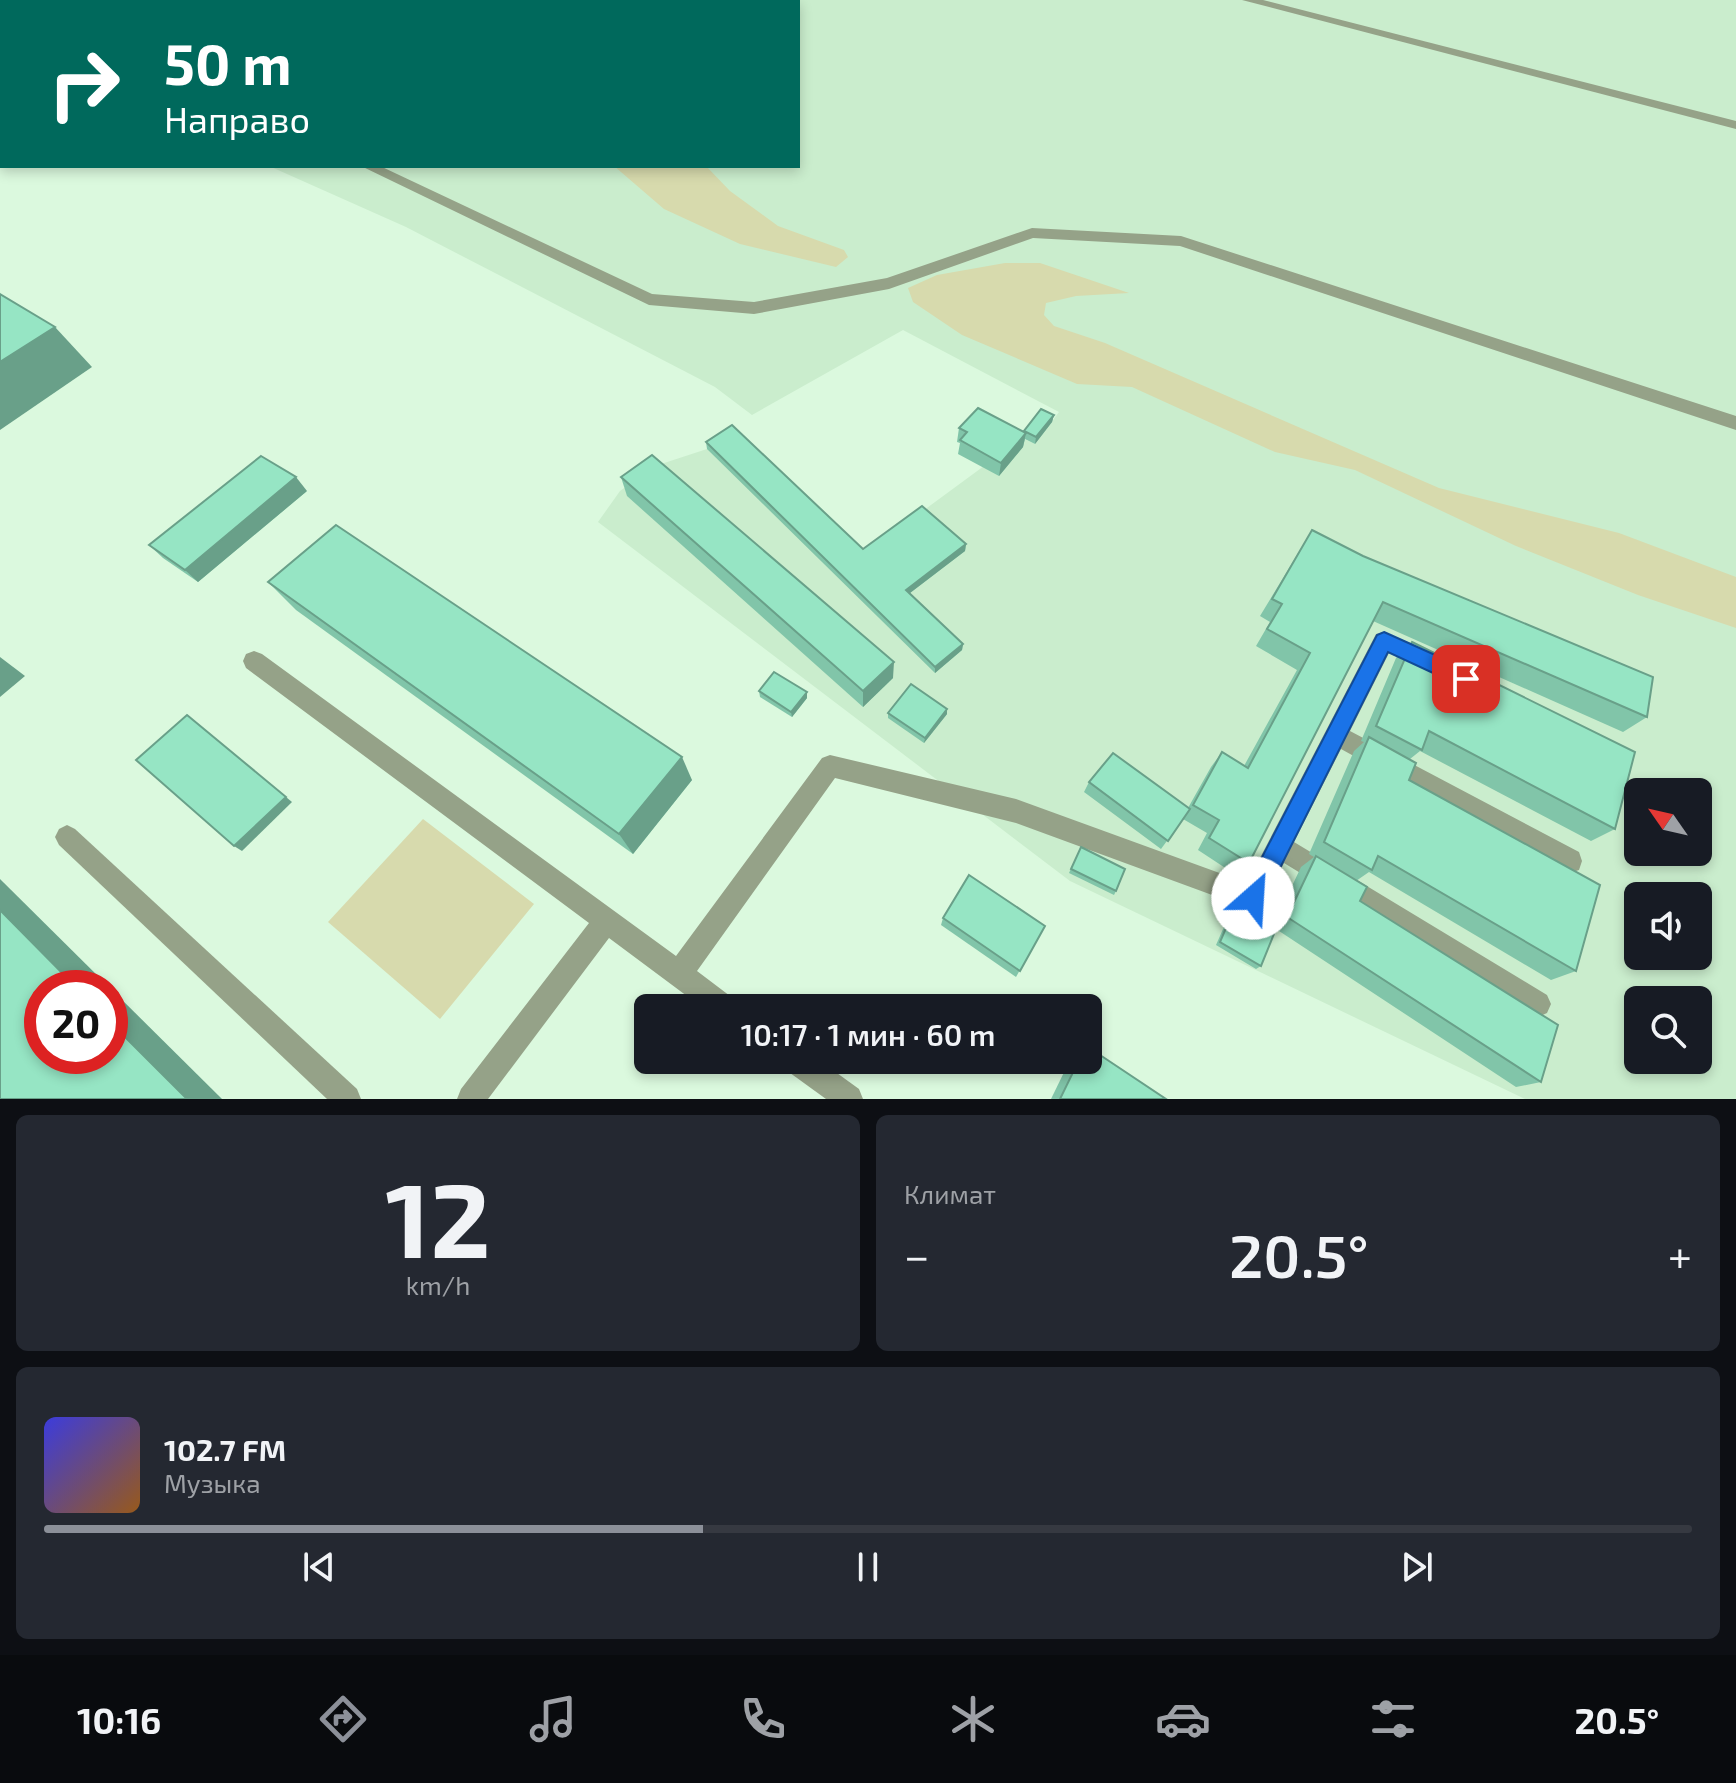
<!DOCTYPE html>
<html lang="ru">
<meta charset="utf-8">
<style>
body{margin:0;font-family:"Exo 2",sans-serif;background:#242831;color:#f1f3f6;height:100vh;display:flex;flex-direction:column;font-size:30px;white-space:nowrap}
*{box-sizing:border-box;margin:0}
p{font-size:26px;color:#9ea1a6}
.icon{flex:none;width:44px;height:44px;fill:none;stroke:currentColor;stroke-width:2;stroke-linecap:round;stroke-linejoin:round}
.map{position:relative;height:1099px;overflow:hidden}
.panel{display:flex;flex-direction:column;gap:16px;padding:16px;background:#0d0f14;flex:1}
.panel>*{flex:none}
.guide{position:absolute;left:0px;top:0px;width:800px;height:168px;box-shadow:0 4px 12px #0003;background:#00695c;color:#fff;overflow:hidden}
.needle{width:52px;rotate:304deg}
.buttons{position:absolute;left:1624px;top:778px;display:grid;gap:16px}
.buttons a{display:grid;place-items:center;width:88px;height:88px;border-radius:12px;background:#171b24;box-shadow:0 4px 12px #0003;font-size:40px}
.speed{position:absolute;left:24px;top:970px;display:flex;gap:16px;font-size:40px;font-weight:700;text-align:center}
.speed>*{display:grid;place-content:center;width:104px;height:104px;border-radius:50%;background:#171b24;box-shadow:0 4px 12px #0003;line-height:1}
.speed .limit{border:12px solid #d22;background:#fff;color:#111}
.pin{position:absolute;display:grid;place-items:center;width:68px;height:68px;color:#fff;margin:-34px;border-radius:16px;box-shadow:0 4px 12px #0006}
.me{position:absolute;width:88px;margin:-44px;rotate:26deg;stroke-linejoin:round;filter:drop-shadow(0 0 6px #0008)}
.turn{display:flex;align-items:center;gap:28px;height:168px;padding:0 32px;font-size:36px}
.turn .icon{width:104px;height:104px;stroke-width:2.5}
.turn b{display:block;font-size:56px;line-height:68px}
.big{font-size:60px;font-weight:600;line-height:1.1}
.panel .tile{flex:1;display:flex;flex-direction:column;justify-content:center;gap:12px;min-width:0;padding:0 28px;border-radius:12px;background:#242831}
.panel .dial{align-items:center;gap:0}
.dial b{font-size:104px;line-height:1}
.song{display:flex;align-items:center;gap:24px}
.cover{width:96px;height:96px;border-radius:12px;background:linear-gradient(135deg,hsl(240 70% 55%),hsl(30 70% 35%))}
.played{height:8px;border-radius:4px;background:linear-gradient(90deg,#8c9099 40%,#363941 40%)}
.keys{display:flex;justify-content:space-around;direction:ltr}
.heat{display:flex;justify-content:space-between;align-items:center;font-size:44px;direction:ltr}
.panel .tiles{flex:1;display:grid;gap:16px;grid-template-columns:1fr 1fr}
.tile:last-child{grid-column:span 2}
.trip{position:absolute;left:634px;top:994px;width:468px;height:80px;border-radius:12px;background:#171b24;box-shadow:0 4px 12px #0003;font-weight:600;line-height:80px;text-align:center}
.dock{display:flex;height:128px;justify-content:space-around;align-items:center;background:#090b0e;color:#9ea1a6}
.dock .icon{width:56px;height:56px}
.dock .current{color:#8c9099}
.dock b{font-size:36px;color:#f1f3f6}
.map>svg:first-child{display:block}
.built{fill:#caedcd;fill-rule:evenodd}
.green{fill:#d7daad}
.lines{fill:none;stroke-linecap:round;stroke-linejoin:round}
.minor{fill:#95a288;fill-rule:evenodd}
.wall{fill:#81c5a9}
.shaded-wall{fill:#69a089}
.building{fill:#96e5c4;stroke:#69a089;stroke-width:2}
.route{fill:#1a73e8;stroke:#114b97;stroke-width:2}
</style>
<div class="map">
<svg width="1736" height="1099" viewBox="0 0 1736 1099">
<rect width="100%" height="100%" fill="#dbf9de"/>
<!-- built -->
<path class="built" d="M0,0H1736V1099H1525L1070,881L598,522L620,491L655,466L707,449L733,432L863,555L1022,438L1035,444L1059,412L903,330L752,415L715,387L406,227L269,166H798V2H2V44ZM1638,792H1698V852H1638ZM1638,896H1698V956H1638ZM1638,1000H1698V1060H1638Z"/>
<!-- green -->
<g class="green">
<path d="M614,166H706L730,191L778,226L844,250L848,257L836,267L740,244L664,209Z"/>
<path d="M1005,263H1040L1129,293L1076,296L1046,303L1044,315L1054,326L1105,343L1439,488L1619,533L1736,577V628L1638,595L1516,546L1355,470L1275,452L1132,387L1077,384L962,335L913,302L908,288L937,275Z"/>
<path d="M423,819L534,904L440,1019L328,922Z"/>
</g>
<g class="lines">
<!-- minor -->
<g class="minor">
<path d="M13,0H29L30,2H14Z"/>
<path d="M1242,0H1263L1736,121V129Z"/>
<path d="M361,166H380L652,294L754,302L887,278L1032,228L1181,236L1736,416V430L1180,246L1033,238L889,289L754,314L649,305Z"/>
<path d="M1384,632L1434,653L1437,660L1434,667L1426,670L1389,653L1350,731L1579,852L1582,861L1579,870L1570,873L1561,870L1341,749L1294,842L1547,995L1551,1004L1547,1013L1538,1017L1529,1013L1284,863L1262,907L1253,910L1016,823L835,778L697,971L734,999L738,1008H703L609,938L488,1099H457L461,1089L589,923L246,668L243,661L246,654L254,651L262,654L676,956L822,758L830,755L1016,799L1247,883L1376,634Z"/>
<path d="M67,825L75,829L357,1089L361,1099H327L59,845L55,837L59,829Z"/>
<path d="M782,1060H819L859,1089L863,1099H826L786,1070Z"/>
</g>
</g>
<!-- wall -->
<g class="wall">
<path d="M1054,415L1052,422L1035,444L1025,439L1023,447L999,476L958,454L960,443L957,442L959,428L1023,432Z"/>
<path d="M706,442L863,549L966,544L965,551L910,593L963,644L962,650L935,673L707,449Z"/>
<path d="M621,477L893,678L863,707L627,496Z"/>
<path d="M307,491L198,582L163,558L149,545Z"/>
<path d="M1312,530L1647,717L1623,732L1373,621L1249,863L1236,875L1198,850L1207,833L1183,819L1161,849L1084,792L1089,782L1188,808L1211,767L1222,752L1244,766L1297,670L1256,646L1270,622L1260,616Z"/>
<path d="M268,582L692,780L633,854L296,610Z"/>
<path d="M1412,642L1615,829L1591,841L1420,751L1410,759L1409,780L1576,971L1551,980L1369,872L1356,881L1360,901L1541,1082L1516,1087L1276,929L1261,966L1256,969L1216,945L1234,904L1238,900L1275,922L1301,867L1314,857L1309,854L1354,751L1364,742L1361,741L1396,658Z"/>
<path d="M759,691L807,698L792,717L760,697Z"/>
<path d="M888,713L947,714L924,743L888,718Z"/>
<path d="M1081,847L1116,891L1114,895L1069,873Z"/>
<path d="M943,918L1045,926L1016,977L941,925Z"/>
<path d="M1070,1060H1088L1166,1099H1051Z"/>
</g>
<!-- shaded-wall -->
<g class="shaded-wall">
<path d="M55,327L92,367L0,430V362Z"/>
<path d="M1054,415L1052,422L1035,444L1036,437Z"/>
<path d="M1026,433L1023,447L999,476L1001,463Z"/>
<path d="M296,477L307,491L198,582L185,570Z"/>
<path d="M966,544L965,551L906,596V590Z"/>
<path d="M963,644L962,650L935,673V667Z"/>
<path d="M0,657L25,676L0,697Z"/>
<path d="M894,662L893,678L863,707V691Z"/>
<path d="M807,692V698L792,717L791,712Z"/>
<path d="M947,709V714L924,743L925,738Z"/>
<path d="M187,715L292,802L242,851L234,846Z"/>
<path d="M682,757L692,780L633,854L619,834Z"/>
<path d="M0,879L110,988H77L0,910Z"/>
<path d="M110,988L222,1099H187L110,1022Z"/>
</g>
<!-- building -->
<g class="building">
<path d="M325,0H338L342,2H321Z"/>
<path d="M0,294L55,327L0,362Z"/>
<path d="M978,408L1026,433L1001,463L960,440L967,432L959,428Z"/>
<path d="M1041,409L1054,415L1036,437L1024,431Z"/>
<path d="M732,425L863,549L922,506L966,544L906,590L963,644L935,667L706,442Z"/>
<path d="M652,455L894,662L863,691L621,477Z"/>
<path d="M261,456L296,477L185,570L149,545Z"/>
<path d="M336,525L682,757L619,834L268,582Z"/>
<path d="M1312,530L1363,556L1653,677L1647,717L1383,602L1249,863L1209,838L1219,820L1193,805L1222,752L1248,768L1310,653L1267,629L1282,604L1272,599Z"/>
<path d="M1412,642L1635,752L1615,829L1429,731L1422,750L1376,726Z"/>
<path d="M774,672L807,692L791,712L759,691Z"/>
<path d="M911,684L947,709L925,738L888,713Z"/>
<path d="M187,715L286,797L234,846L136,760Z"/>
<path d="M1369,737L1416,763L1409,780L1600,885L1576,971L1378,856L1372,870L1324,842Z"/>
<path d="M1113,753L1190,809L1168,841L1089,782Z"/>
<path d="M1081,847L1125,869L1116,891L1071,869Z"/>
<path d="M1316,856L1367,887L1360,901L1558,1025L1541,1082L1287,917Z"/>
<path d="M969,875L1045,926L1020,971L943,918Z"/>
<path d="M1238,900L1278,924L1261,966L1220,942Z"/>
<path d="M0,910L77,988H42V1056H110V1022L187,1099H0Z"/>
<path d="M1088,1047L1166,1099H1060L1079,1060H1088Z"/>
</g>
<!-- route -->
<path class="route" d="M1384,632L1473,672L1476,679L1473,685L1466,688L1459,685L1388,652L1261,906L1253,909L1245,906L1242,898L1245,890L1377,635Z"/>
</svg>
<div class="buttons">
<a><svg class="needle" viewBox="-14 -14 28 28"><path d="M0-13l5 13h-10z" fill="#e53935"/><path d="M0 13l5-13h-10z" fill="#9ea1a6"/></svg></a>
<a><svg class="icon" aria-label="sound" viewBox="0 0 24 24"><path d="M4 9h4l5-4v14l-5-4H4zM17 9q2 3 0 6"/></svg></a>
<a><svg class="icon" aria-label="search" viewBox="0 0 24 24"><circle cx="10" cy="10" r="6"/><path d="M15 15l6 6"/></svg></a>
</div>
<div class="speed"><div class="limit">20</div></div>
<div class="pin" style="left:1466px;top:679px;background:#d93025"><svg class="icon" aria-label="arrive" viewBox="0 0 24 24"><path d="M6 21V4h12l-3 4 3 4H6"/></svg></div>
<svg class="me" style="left:1253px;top:898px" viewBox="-20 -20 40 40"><circle r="19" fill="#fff"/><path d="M0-13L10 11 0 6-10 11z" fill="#1a73e8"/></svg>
<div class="trip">10:17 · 1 мин · 60 m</div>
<div class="guide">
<div class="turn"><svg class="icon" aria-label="right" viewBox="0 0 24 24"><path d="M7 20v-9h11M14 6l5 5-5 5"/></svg><div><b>50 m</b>Направо</div></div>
</div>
</div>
<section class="panel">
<div class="tiles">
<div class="tile dial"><b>12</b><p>km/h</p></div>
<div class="tile"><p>Климат</p>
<div class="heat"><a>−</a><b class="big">20.5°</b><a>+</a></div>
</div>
<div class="tile">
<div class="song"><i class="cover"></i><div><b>102.7 FM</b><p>Музыка</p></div></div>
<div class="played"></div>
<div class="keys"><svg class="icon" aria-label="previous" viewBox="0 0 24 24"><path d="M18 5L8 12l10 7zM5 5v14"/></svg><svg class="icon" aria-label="pause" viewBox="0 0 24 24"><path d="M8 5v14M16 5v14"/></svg><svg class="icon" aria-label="next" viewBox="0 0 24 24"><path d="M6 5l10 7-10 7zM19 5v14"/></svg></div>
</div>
</div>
</section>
<nav class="dock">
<b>10:16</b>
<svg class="icon current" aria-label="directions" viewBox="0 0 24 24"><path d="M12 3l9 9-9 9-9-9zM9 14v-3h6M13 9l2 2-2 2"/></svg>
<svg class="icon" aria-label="music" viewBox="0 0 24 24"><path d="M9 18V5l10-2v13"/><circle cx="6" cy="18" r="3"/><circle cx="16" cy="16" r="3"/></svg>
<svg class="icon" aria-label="phone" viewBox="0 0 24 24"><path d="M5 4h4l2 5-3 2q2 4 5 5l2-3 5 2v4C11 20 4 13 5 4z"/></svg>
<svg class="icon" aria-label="climate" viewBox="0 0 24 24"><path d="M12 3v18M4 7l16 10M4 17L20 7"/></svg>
<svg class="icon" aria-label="car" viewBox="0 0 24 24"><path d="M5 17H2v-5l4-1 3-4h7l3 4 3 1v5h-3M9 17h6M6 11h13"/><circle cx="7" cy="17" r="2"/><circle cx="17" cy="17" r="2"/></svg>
<svg class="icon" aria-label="filters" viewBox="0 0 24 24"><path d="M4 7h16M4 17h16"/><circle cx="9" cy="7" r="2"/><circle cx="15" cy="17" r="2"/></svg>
<b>20.5°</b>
</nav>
